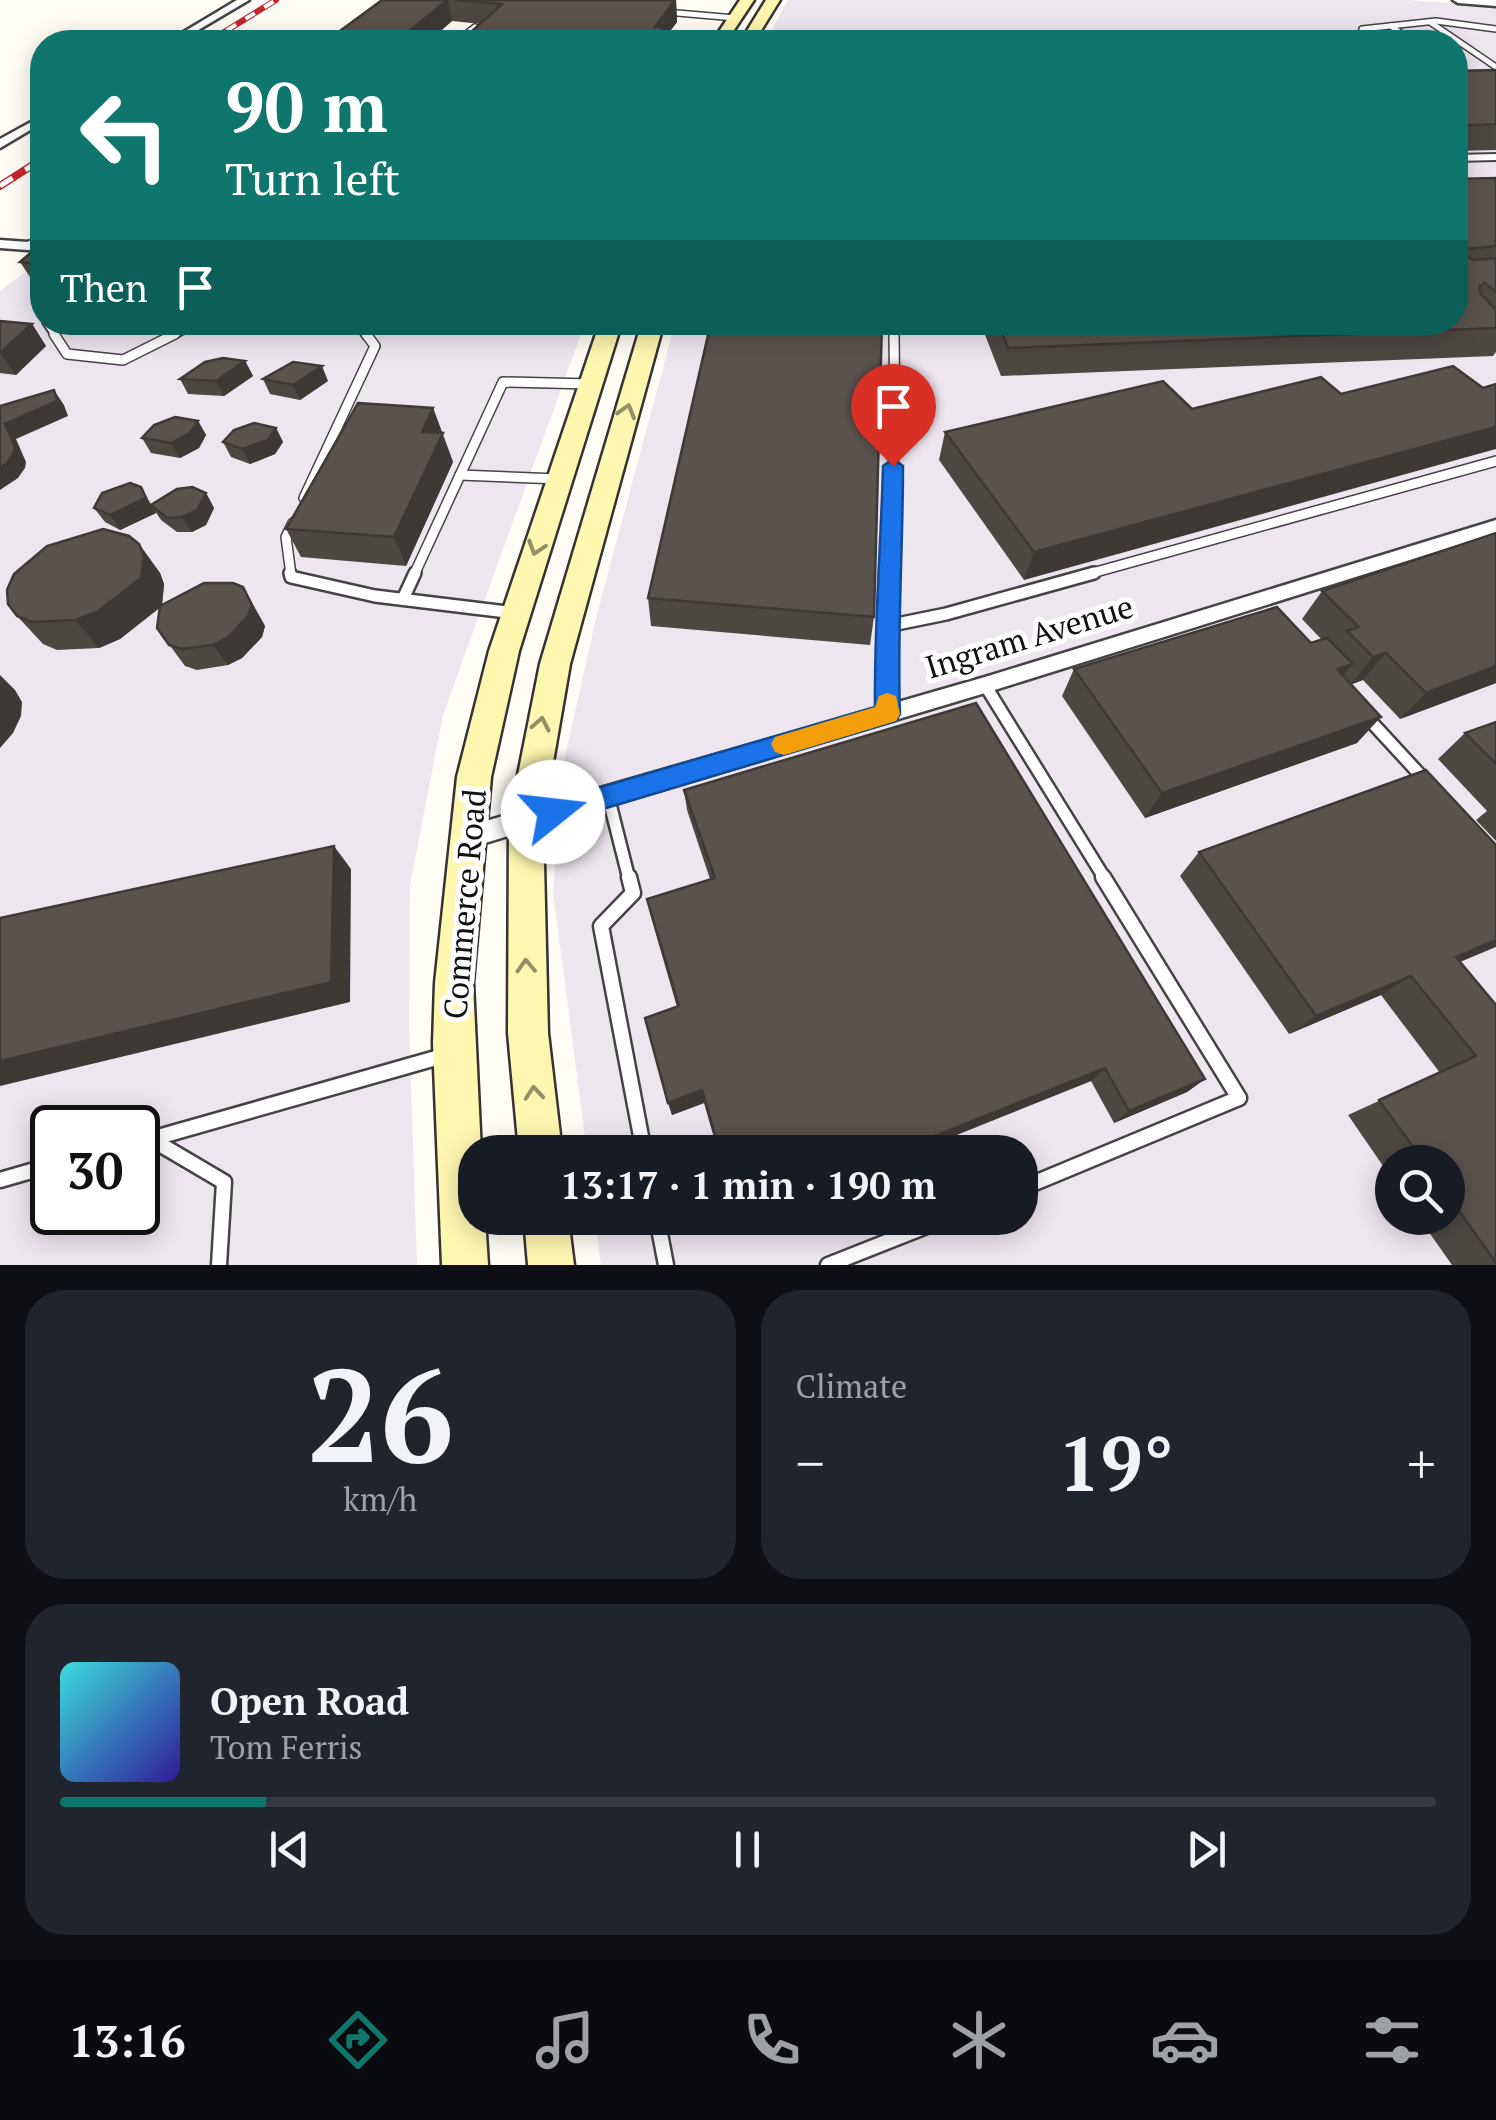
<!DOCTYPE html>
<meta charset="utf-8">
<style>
body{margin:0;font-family:"PT Serif",serif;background:#20242c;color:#f1f3f6;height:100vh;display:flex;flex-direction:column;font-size:38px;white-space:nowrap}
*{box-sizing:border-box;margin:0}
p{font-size:32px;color:#9ea1a6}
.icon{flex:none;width:55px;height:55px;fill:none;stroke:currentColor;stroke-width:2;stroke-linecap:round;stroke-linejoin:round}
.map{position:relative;height:1265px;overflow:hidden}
.details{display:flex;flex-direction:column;gap:25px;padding:25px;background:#0d0f14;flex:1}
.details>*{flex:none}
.hud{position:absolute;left:30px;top:30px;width:1438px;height:305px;border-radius:40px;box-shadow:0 5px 25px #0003;background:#0f766e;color:#fff;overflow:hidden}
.fabs{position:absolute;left:1375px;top:1145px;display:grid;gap:20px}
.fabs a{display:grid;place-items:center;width:90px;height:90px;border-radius:50%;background:#171b24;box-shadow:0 5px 25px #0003;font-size:50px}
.speed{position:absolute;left:30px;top:1105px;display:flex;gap:20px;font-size:50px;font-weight:700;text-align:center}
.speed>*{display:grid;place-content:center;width:130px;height:130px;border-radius:50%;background:#171b24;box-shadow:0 5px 25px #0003;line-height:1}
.speed .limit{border:5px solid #111;border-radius:15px;background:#fff;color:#111}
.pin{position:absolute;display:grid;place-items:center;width:85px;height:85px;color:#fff;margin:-102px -42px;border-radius:50% 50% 50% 0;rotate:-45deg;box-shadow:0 0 10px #0007}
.pin .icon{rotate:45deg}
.me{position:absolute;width:110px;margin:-55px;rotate:74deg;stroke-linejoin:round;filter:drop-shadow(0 0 8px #0008)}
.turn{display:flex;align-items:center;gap:35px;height:210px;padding:0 30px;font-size:45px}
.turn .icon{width:130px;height:130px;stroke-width:2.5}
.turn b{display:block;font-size:70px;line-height:85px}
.then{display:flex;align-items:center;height:95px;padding:0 30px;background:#0003;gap:20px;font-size:38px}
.big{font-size:75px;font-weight:700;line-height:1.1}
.details .card{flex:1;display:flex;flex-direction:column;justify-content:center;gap:15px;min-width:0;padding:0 35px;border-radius:40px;background:#20242c}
.details .dial{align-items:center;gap:0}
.dial b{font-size:130px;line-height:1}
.song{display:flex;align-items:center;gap:30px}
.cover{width:120px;height:120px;border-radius:15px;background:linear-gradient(135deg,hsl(180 70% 55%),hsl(250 70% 35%))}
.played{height:10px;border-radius:5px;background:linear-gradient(90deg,#0f766e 15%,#363941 15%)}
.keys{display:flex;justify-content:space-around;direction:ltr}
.heat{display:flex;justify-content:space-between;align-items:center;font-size:55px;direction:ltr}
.details .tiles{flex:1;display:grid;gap:25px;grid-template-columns:1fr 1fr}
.card:last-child{grid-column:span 2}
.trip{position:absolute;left:458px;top:1135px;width:580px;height:100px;border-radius:40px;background:#171b24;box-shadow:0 5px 25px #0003;font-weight:700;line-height:100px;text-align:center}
.menu{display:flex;height:160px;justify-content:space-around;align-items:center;background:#090b0e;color:#9ea1a6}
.menu .icon{width:70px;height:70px}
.menu .current{color:#0f766e}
.menu b{font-size:45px;color:#f1f3f6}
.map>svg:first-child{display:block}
.industrial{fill:#eee6ef;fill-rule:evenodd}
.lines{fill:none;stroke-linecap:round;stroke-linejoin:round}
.service-far4-casing{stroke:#444;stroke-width:8}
.service-far3-casing{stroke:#444;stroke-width:10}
.service-far2-casing{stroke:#444;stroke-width:12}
.service-far1-casing{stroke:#444;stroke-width:16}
.service-casing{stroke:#444;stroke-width:19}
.minor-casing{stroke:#444;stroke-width:5}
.secondary-casing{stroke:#333;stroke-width:5}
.path{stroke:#333;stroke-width:2.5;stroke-dasharray:5 2.5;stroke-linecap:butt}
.service-far4{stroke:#fff;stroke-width:5}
.service-far3{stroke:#fff;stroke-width:6}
.service-far2{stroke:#fff;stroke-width:9}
.service-far1{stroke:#fff;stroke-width:11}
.service{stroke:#fff;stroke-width:14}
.minor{fill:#fff;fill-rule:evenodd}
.secondary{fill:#fff6b0;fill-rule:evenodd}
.rail-far1-casing{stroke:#c4262e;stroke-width:6}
.rail-casing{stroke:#c4262e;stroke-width:8}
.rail-far1{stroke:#fff;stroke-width:4;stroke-dasharray:11;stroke-linecap:butt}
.rail{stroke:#fff;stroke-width:5;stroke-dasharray:15;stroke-linecap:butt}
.wall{fill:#4d4742}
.shaded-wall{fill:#3f3936}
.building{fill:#5a524d;stroke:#3f3936;stroke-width:2.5}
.oneway{stroke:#948f68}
.route{fill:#1a73e8;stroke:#114b97;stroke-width:2.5}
.slow{fill:#f59e0b}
.labels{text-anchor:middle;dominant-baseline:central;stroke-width:10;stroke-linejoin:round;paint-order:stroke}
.street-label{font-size:32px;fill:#111;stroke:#fff}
</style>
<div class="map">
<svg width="1496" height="1265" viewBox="0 0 1496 1265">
<rect width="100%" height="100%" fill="#fffdf5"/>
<!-- industrial -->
<g class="industrial">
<path d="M788,0H1409L1496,7V1265H601L595,1218H1020V1152H587L553,892L565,756L597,614L675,323L1455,322V42H765ZM1392,1162H1448V1218H1392Z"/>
<path d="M42,260V322L585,323L443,715L410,885L409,1022L417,1265H0V291ZM52,1128H138V1212H52Z"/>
</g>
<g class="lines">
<!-- service-far4 casing -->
<g class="service-far4-casing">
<g id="service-far4">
<path d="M666,12L735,18"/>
<path d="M1430,22L1496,67"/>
<path d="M1391,26L1413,42"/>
<path d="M456,42L475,27"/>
<path d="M1379,42L1362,29L1436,21L1496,29"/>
</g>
</g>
<!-- service-far3 casing -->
<g class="service-far3-casing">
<g id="service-far3">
<path d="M1455,158L1496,157"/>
<path d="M26,246L42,238"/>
<path d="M46,322L56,337"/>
<path d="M356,322L367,337"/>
<path d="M490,322L609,329"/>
<path d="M893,322L894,337"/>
<path d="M170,337L199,322"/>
</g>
</g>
<!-- service-far2 casing -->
<g class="service-far2-casing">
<g id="service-far2">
<path d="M54,334L67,354L123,360L175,334"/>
<path d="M460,475L558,479"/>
<path d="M304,498L375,346L366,334"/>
<path d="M291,575L286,537L293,523"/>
<path d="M414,575L503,382L591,384"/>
<path d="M890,575L895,420L894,334"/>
<path d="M1085,575L1496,461"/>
</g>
</g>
<!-- service-far1 casing -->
<g class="service-far1-casing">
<g id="service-far1">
<path d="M290,573L291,577L375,596L515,613"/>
<path d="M403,599L415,573"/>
<path d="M887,626L946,614L1094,573"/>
<path d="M985,685L1105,879"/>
<path d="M888,714L890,573"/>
<path d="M1365,715L1424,779"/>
<path d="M608,796L629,879"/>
</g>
</g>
<!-- service casing -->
<g class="service-casing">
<g id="service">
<path d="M629,877L633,893L601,926L644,1152"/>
<path d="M151,1139L443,1056"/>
<path d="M138,1142L151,1139L224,1182L219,1265"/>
<path d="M0,1180L52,1165"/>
<path d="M1020,1189L1239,1098L1103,877"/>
<path d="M657,1218L666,1265"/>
<path d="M828,1265L947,1218"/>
</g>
</g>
<!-- minor casing -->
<g class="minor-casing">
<g id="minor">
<path d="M237,0H249L178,42H167Z"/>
<path d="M1453,0H1496V6L1458,3Z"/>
<path d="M42,116V123L0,148V139Z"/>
<path d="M0,240L42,243V251L0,248Z"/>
<path d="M1496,520V533L985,693L465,849L457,846L453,838L457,830L465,827L985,677Z"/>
</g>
</g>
<!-- secondary casing -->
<g class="secondary-casing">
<g id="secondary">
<path d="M740,0H754L726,42H712Z"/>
<path d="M766,0H780L754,42H740Z"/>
<path d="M600,322H622L519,651L491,777L473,983L481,1152H475V1218H485L488,1265H442L433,1043L435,983L457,777L489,651Z"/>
<path d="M642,322H664L570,664L543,820L548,1033L562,1152H519L508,1033L509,820L540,664Z"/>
<path d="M524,1218H568L574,1265H528Z"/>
</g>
</g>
<!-- path -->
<path class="path" d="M324,42L340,31"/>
<!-- service-far4 -->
<use href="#service-far4" class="service-far4"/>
<!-- service-far3 -->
<use href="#service-far3" class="service-far3"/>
<!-- service-far2 -->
<use href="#service-far2" class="service-far2"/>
<!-- service-far1 -->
<use href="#service-far1" class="service-far1"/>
<!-- service -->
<use href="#service" class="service"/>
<!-- minor -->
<use href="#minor" class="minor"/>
<!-- secondary -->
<use href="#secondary" class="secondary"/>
<!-- rail-far1 casing -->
<g class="rail-far1-casing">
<path id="rail-far1" d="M208,42L276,0"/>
</g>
<!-- rail casing -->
<g class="rail-casing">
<path id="rail" d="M0,186L42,159"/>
</g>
<!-- rail-far1 -->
<use href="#rail-far1" class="rail-far1"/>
<!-- rail -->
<use href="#rail" class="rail"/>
</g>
<!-- wall -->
<g class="wall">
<path d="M382,0H676L677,22L664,39V42H473L471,32L481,24L452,21L428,42H325Z"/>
<path d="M1496,70V150L1455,151V71Z"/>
<path d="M1496,178V352L1493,356L1001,376L980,322H1455V179Z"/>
<path d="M42,243V284L34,283L20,262Z"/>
<path d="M0,321L32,324L46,346L16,375L0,373Z"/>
<path d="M256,322H321L318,329H260Z"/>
<path d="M245,361L253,376L224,396L188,394L180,379Z"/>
<path d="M263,379L328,381L300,400L270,394Z"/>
<path d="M1483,388L1024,580L939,460L945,432L1341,394Z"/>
<path d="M433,408L453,462L406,566L301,557L286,529Z"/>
<path d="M198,421L206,435L199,448L180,458L151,453L142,438Z"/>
<path d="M276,428L283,442L275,454L250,464L231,457L223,442Z"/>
<path d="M206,493L214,508L206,525L192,532H177L161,520L155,511L156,513L120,530L105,522L94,508L152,505Z"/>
<path d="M139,544L160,573L164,584L162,605L243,587L265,626L262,637L242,658L228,665L197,670L185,666L157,628L159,608L120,639L99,648L57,650L43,644L17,616Z"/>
<path d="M1322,591L1496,683L1400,719L1363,680L1351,684L1357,743L1145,818L1062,696L1074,669L1311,643L1322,640L1302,619Z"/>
<path d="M648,598L874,617L870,645L651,626Z"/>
<path d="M1496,722V841L1476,820L1487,811L1438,759L1465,733Z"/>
<path d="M684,790L1205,1079L1187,1092L1114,1123L1091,1081L914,1152H718L704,1103L672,1115L645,1018L677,1007L651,917L647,899L710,879L687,810Z"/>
<path d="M1496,845V947L1460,962L1496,1005V1265H1452L1419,1218H1448V1162H1392V1179L1348,1115L1440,1073L1381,995L1289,1034L1180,876L1199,852Z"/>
<path d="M858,1218H898L863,1232Z"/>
</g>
<!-- shaded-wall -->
<g class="shaded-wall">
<path d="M448,0L452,21L428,42H396Z"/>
<path d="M676,0L677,22L664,39V42H651L655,27Z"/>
<path d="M32,324L46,346L16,375L0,353Z"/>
<path d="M245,361L253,376L224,396L216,381Z"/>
<path d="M322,366L328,381L300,400L293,385Z"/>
<path d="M54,390L64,405L68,416L16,439L26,462L25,468L18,478L0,490V468L5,424Z"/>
<path d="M433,408L453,462L406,566L394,537L422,432Z"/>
<path d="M198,421L206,435L199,448L180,458L171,443Z"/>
<path d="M1496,427V449L1024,580L1034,552Z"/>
<path d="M276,428L283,442L275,454L250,464L242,449Z"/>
<path d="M141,487L156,513L120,530L110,515Z"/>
<path d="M206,493L214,508L206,525L192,532L182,517Z"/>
<path d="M139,544L160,573L164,584L162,606L120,639L99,648L75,620Z"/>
<path d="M243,587L265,626L262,637L242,658L228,665L213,645Z"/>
<path d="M1386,653L1363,680L1350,685L1373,657Z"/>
<path d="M1353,664L1330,691L1337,669Z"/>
<path d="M1496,666V683L1400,719L1426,693Z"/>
<path d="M0,675L15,690L22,702L21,716L13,733L0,748Z"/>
<path d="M1381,717L1357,743L1145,818L1162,793Z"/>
<path d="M334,846L351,869L350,1002L0,1086V1061Z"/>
<path d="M1496,940V946L1424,977L1456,957Z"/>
<path d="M1411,976L1381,995L1289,1034L1316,1016Z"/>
<path d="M1105,1068L1091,1081L914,1152H906L910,1146Z"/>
<path d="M1205,1079L1187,1092L1114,1123L1129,1111Z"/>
<path d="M702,1090L704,1103L672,1115L668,1103Z"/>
<path d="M884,1218H898L863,1232L868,1224Z"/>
</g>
<!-- building -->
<g class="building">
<path d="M382,0H447L396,42H325Z"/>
<path d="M455,0H675L655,27H663L651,42H516L521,37L471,32L502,4Z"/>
<path d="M1496,70V124L1455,126V71Z"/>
<path d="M1496,178V246L1467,249L1466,256L1473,260L1496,258V292L1485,283L1480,286V293L1496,310V328L1008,348L998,322H1455V179Z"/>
<path d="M42,243V264L20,262Z"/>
<path d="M0,321L32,324L0,353Z"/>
<path d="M711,322H882L874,617L648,598Z"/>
<path d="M223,358L245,361L216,381L180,379L205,362Z"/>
<path d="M293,362L322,366L293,385L263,379Z"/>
<path d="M1453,366L1483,388L1496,384V427L1034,552L945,432L1163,381L1192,409L1321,377L1341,394Z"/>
<path d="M54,390L57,401L5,424L15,447L13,454L6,464L0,468V406Z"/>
<path d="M358,403L433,408L422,432L443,433L394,537L286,529Z"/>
<path d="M175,417L198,421L190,433L171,443L142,438L154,425Z"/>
<path d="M254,423L276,428L268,440L242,449L223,442L234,430Z"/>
<path d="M130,483L141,487L146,498L110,515L94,508L102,493Z"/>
<path d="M192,487L206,493L197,510L182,517L167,518L151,505L177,489Z"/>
<path d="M103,529L129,536L139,544L144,556L141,578L97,612L75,620L32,622L17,616L8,604L7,590L14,574L47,546Z"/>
<path d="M1496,533V666L1426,693L1386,653L1373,657L1347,631L1359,627L1322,591Z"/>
<path d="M204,583H233L243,587L252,605L248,616L228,637L213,645L182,649L169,645L157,628L160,606Z"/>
<path d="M1277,607L1311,643L1327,638L1353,664L1337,669L1381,717L1162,793L1074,669Z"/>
<path d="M976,703L1205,1079L1129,1111L1105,1068L910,1146L912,1152H720L702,1090L668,1103L645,1018L679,1006L647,899L715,878L684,790Z"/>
<path d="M1496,722V764L1465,733Z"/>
<path d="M1426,770L1496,845V940L1456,957L1496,1005V1263L1448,1195V1162H1424L1379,1100L1476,1056L1411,976L1316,1016L1199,852Z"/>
<path d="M334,846L331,982L0,1061V918Z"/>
<path d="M865,1218H884L868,1224Z"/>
</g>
<!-- one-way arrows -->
<defs><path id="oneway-chevron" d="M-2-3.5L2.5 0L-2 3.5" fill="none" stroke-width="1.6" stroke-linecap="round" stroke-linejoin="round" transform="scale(2.5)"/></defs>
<g class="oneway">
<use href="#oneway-chevron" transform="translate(627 411) rotate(-74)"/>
<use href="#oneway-chevron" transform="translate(536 548) rotate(108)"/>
<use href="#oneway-chevron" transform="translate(541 724) rotate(-79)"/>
<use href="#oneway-chevron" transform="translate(526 966) rotate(-92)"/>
<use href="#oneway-chevron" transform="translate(534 1093) rotate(-95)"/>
</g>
<!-- route -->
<path class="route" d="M893,459L903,466C903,549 897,631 900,714L896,721L553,824L544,821L540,812L544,804L553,801L875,707C874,627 881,546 883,466Z"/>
<!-- slow -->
<path class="slow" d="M887,693L896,696L900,714L896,721L784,755L775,752L771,744L775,737L875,707L879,696Z"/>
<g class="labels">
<!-- street labels -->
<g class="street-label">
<text transform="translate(1029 636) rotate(-17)">Ingram Avenue</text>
<text transform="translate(464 904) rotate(-85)">Commerce Road</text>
</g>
</g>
</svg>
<div class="fabs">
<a><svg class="icon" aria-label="search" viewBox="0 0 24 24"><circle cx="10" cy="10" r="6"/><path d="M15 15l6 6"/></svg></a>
</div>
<div class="speed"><div class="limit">30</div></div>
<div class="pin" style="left:893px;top:466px;background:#d93025"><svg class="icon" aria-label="arrive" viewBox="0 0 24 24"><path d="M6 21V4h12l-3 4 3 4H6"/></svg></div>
<svg class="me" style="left:553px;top:812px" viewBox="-20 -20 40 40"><circle r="19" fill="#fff"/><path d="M0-13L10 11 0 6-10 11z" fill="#1a73e8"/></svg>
<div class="trip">13:17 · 1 min · 190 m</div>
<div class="hud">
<div class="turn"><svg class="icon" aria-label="left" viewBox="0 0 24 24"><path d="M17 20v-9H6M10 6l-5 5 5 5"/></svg><div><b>90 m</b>Turn left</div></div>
<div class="then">Then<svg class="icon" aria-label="arrive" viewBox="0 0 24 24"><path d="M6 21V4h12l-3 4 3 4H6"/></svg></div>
</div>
</div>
<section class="details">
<div class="tiles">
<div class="card dial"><b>26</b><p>km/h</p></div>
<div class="card"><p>Climate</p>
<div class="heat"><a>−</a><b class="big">19°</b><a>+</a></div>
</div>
<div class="card">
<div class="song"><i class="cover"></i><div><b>Open Road</b><p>Tom Ferris</p></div></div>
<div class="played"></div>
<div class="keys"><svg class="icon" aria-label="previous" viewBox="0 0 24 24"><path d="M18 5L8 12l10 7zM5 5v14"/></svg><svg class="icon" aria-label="pause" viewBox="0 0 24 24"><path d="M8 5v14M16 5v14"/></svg><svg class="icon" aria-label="next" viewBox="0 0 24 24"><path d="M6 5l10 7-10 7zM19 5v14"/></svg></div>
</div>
</div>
</section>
<nav class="menu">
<b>13:16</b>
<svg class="icon current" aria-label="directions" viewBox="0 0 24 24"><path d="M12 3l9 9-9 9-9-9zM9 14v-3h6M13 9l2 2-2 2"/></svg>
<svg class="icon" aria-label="music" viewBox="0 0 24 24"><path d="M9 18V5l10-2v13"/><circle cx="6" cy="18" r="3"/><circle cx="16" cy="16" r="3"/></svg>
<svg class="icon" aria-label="phone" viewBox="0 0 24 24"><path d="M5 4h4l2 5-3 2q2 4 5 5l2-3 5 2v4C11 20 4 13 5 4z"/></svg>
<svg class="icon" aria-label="climate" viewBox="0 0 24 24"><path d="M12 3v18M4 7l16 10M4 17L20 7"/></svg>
<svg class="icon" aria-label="car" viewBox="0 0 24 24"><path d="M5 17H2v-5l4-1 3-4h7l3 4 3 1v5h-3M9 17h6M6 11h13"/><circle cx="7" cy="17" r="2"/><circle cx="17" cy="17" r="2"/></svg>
<svg class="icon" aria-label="filters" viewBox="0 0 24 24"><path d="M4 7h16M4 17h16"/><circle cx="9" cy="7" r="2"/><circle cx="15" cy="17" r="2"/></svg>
</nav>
